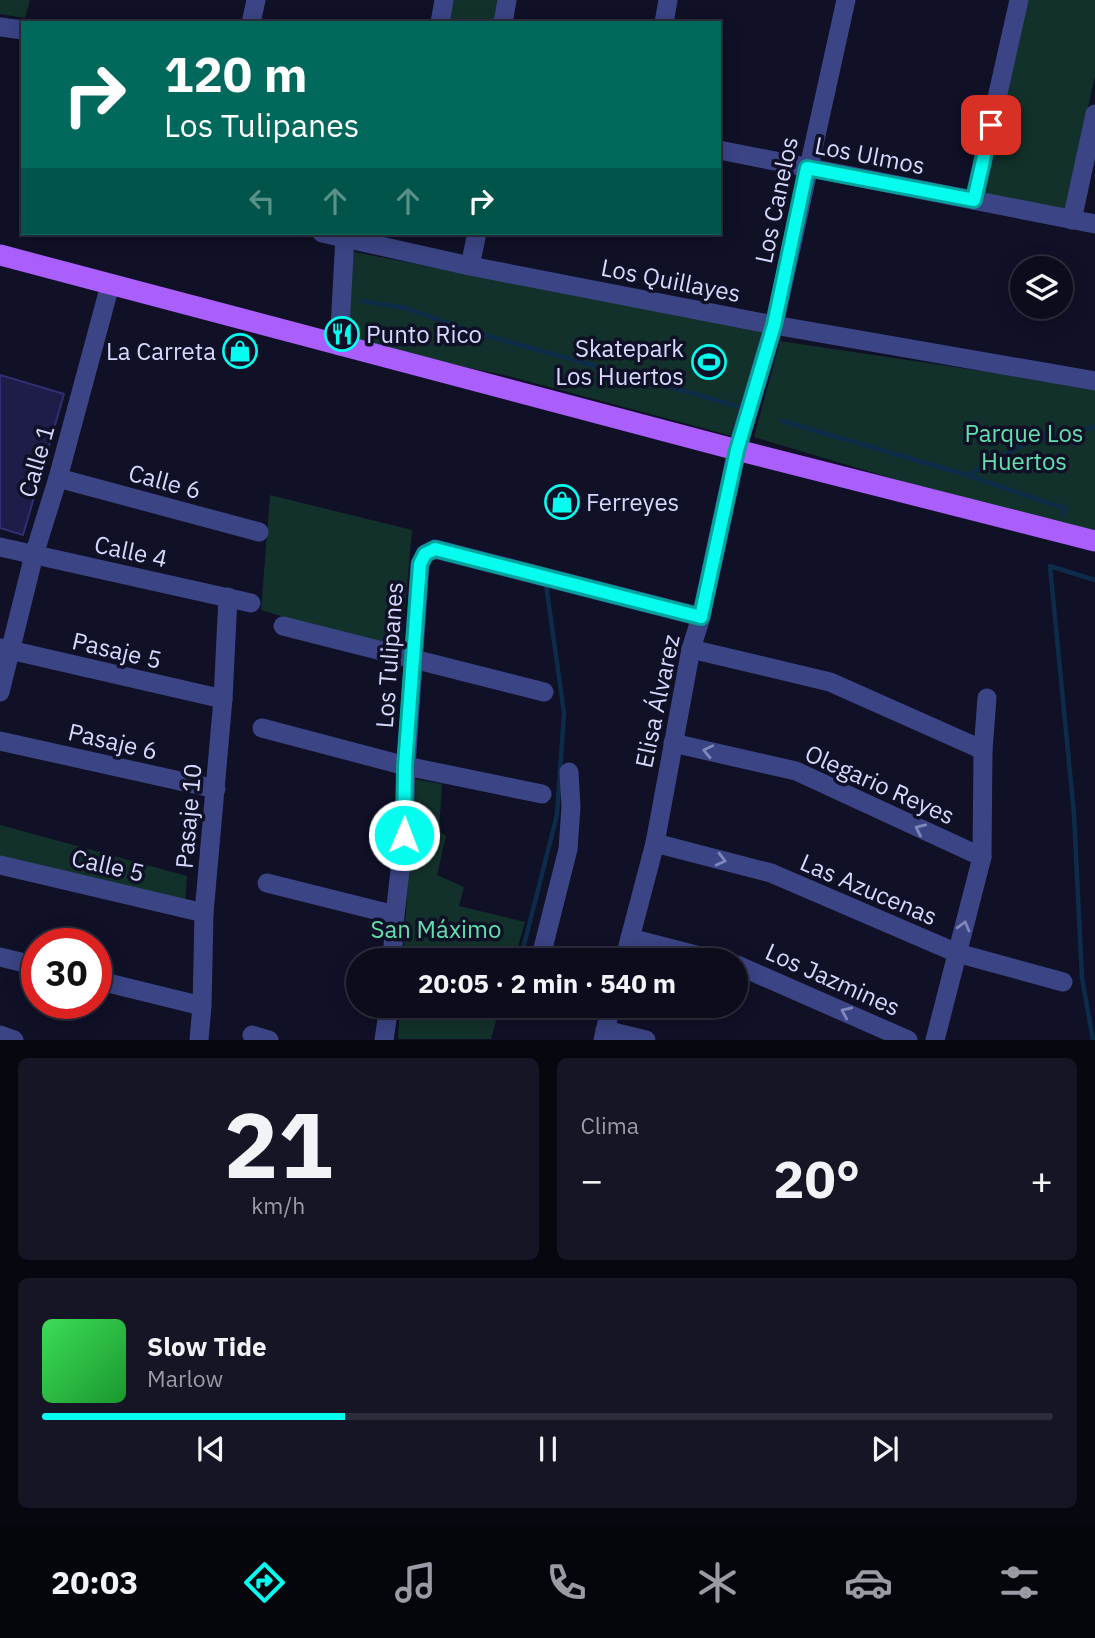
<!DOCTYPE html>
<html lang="es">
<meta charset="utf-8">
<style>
body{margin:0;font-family:"IBM Plex Sans",sans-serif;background:#151526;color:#f1f3f6;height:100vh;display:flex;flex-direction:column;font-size:26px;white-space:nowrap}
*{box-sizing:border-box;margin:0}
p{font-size:23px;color:#9a9ba4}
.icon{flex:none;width:38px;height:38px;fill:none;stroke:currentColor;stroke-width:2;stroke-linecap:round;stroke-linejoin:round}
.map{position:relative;height:1040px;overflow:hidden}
.drawer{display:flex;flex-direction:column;gap:18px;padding:18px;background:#070710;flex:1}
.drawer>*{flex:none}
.banner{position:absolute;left:21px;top:21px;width:700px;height:214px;border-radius:0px;box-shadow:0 4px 18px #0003,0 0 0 2px #2c2c3b;background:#00695c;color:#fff;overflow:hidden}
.tools{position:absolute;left:1010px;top:256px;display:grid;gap:14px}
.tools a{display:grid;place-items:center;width:63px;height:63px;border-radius:50%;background:#0c0c1d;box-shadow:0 4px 18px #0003,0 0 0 2px #2c2c3b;font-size:35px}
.speed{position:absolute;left:21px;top:928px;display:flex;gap:14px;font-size:35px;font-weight:700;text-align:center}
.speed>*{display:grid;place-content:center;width:91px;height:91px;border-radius:50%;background:#0c0c1d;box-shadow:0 4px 18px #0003,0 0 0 2px #2c2c3b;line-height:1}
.speed .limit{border:10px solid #d22;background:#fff;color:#111}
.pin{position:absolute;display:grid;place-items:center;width:60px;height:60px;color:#fff;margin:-30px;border-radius:14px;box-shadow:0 4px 10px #0006}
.me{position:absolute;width:77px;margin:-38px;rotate:1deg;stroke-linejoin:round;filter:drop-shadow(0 0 5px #0008)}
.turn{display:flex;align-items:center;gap:24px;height:147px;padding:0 28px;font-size:32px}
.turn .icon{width:91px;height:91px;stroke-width:2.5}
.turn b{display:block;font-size:49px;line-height:60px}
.lanes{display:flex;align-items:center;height:66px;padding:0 28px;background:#0003;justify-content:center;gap:35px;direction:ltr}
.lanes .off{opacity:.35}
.big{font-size:52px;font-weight:700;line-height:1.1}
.drawer .tile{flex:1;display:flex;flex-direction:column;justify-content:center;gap:10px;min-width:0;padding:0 24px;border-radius:10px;background:#151526}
.drawer .dial{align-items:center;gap:0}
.dial b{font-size:91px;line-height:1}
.song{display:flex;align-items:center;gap:21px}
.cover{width:84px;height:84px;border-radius:10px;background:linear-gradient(135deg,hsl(130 70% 55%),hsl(130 70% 35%))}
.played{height:7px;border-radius:4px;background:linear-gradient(90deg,#05fcef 30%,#2c2c3b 30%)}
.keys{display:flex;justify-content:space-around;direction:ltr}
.heat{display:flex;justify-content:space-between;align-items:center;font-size:38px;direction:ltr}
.drawer .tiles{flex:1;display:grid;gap:18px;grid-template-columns:1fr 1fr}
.tile:last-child{grid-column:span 2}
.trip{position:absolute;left:346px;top:948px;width:402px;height:70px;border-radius:35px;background:#0c0c1d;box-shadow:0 4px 18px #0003,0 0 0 2px #2c2c3b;font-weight:700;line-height:70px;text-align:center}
.tab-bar{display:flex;height:112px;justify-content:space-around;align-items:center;background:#05050c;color:#9a9ba4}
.tab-bar .icon{width:49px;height:49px}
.tab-bar .current{color:#05fcef}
.tab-bar b{font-size:32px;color:#f1f3f6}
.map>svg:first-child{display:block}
.green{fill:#13312b}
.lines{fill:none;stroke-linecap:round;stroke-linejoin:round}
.stream{stroke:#0d2c49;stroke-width:4.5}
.building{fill:#1e1c48;stroke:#312e73;stroke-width:2}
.minor{stroke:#3b4485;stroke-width:19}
.major{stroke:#aa5ffd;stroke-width:21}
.oneway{stroke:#8187bb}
.route-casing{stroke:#03a49b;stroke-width:18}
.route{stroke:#05fcef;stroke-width:12}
.labels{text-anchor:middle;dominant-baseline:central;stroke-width:7;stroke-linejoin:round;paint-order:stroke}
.street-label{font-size:24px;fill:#d6d8fe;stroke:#101027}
.poi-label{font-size:24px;fill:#d6d8fe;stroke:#101027;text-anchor:start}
.park-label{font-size:24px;fill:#62dfac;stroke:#101027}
</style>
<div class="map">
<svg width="1095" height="1040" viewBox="0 0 1095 1040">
<rect width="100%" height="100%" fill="#101027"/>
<!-- green -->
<g class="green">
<path d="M0,0H30L25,18L0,14Z"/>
<path d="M452,0H499L495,23H448Z"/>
<path d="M1027,0H1095V75L1066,211L984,194Z"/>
<path d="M344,250L768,332L736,437L504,375L342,342Z"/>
<path d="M780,341L1095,388V539L754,437Z"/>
<path d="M270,495L412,530L401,652L261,610Z"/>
<path d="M414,779L442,784L439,831L446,836L437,875L464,887L459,906L525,922L514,961H403Z"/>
<path d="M0,825L187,876L185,904L0,856Z"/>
<path d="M400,1006H500L491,1039H398Z"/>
</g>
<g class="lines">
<!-- stream -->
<g class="stream">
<path d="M361,301L406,308L470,331L744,408"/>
<path d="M782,421L967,475L1066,509L1063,516"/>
<path d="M968,475L1033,439L1095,427"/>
<path d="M524,945L557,815L564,713L546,584"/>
<path d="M1093,1040L1082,978L1074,814L1050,566L1095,580"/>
</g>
</g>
<!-- building -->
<path class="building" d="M0,375L64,394L23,535L0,528Z"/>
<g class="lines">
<!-- minor -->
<g class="minor">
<path d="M251,23L256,0"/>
<path d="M440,23L444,0"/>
<path d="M503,23L507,0"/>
<path d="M664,23L668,0"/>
<path d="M0,27L23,30"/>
<path d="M719,150L1095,224"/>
<path d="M974,200L1019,0"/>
<path d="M1072,220L1095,114"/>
<path d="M322,233L470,266L774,325L1095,381"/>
<path d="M470,266L477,233"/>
<path d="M339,346L345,237"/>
<path d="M58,478L259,532"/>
<path d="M0,547L251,603"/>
<path d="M283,626L544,692"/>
<path d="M1,648L223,699"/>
<path d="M691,649L830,682L983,750"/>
<path d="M0,692L34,555L58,478L110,285"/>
<path d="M262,728L406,766L542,794"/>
<path d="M0,741L216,789"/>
<path d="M673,743L796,771L982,857"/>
<path d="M655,843L771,873L957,953L1063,982"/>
<path d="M0,865L204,913"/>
<path d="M267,883L395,915"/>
<path d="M630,938L719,961"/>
<path d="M0,957L37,966"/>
<path d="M392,961L395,915L404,835L406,766L420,564L425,554L435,549L701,617"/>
<path d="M560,961L541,956L568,849L571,807L569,772"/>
<path d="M624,961L655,843L691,649L701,617L737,450L774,325L846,0"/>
<path d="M737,965L908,1040"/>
<path d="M96,980L202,1006"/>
<path d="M605,1030L646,1040"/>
<path d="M0,1035L14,1040"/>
<path d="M252,1035L269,1040"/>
<path d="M199,1040L202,1006L204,913L223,699L228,597"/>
<path d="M384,1040L389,1006"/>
<path d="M603,1040L611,1006"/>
<path d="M935,1040L982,857L983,750L987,698"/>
</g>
<!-- major -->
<path class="major" d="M0,255L737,450L1095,541"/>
</g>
<!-- one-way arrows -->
<defs><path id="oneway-chevron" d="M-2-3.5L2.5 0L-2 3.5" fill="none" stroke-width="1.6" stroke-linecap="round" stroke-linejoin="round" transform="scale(1.75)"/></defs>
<g class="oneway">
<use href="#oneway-chevron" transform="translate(708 751) rotate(-167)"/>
<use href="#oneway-chevron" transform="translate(920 829) rotate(-155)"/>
<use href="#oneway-chevron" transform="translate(721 860) rotate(14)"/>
<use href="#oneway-chevron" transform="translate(964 926) rotate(-75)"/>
<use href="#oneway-chevron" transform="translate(846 1012) rotate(-156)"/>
</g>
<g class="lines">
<!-- route casing -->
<g class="route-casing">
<path id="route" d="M404,835L405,766L420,564L425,554L435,549L701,617L737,450L774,325L807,168L974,200L991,125"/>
</g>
<!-- route -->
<use href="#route" class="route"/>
</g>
<!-- icons -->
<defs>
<g id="restaurant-ring" transform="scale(1.75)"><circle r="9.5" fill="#101027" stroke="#05fcef" stroke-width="1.5"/><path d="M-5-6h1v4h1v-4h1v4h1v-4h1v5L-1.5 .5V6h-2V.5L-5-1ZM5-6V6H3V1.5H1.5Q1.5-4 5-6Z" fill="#05fcef"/></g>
<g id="shop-ring" transform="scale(1.75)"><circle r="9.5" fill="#101027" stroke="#05fcef" stroke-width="1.5"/><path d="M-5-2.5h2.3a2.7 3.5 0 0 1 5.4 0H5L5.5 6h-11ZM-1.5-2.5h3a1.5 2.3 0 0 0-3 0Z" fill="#05fcef"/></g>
<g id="stadium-ring" transform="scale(1.75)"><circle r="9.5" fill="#101027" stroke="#05fcef" stroke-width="1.5"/><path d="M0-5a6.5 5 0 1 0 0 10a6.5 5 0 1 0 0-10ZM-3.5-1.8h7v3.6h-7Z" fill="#05fcef"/></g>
</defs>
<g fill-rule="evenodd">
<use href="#restaurant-ring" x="342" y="334"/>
<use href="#shop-ring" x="240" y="351"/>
<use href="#stadium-ring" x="709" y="362"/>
<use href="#shop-ring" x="562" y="502"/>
</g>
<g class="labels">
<!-- street labels -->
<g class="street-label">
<text transform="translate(870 155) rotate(11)">Los Ulmos</text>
<text transform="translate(776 200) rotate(-78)">Los Canelos</text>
<text transform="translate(671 280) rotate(11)">Los Quillayes</text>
<text transform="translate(36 461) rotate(-74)">Calle 1</text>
<text transform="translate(165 481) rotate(15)">Calle 6</text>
<text transform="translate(131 551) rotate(12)">Calle 4</text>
<text transform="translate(117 650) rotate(13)">Pasaje 5</text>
<text transform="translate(389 655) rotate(-86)">Los Tulipanes</text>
<text transform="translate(657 701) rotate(-78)">Elisa Álvarez</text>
<text transform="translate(113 741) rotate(13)">Pasaje 6</text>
<text transform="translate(880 784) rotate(24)">Olegario Reyes</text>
<text transform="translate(188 816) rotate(-85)">Pasaje 10</text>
<text transform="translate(108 865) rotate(13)">Calle 5</text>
<text transform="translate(869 889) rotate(23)">Las Azucenas</text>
<text transform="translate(833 979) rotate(24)">Los Jazmines</text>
</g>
<!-- poi labels -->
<g class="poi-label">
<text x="366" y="334">Punto Rico</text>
<text x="684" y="348" text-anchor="end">Skatepark<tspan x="684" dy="28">Los Huertos</tspan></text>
<text x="216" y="351" text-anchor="end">La Carreta</text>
<text x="586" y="502">Ferreyes</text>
</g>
<!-- park labels -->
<g class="park-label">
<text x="1024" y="433">Parque Los<tspan x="1024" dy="28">Huertos</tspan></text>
<text x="436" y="929">San Máximo</text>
</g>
</g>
</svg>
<div class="tools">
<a><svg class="icon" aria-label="layers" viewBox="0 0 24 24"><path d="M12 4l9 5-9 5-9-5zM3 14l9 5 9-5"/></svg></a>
</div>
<div class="speed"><div class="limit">30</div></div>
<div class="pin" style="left:991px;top:125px;background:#d93025"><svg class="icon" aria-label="arrive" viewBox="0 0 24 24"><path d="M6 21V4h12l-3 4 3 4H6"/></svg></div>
<svg class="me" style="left:404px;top:835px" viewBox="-20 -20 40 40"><circle r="17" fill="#05fcef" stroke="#fff" stroke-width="3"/><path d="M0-11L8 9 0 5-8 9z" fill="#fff"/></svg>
<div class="trip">20:05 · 2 min · 540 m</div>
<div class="banner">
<div class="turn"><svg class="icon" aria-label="right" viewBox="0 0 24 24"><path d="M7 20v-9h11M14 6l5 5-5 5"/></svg><div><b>120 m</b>Los Tulipanes</div></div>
<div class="lanes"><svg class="icon off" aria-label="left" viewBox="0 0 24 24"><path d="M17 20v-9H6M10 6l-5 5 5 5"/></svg><svg class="icon off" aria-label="ahead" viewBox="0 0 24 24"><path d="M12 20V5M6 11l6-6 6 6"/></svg><svg class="icon off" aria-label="ahead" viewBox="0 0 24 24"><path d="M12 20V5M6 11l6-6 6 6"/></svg><svg class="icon" aria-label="right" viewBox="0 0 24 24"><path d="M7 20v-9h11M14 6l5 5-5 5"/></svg></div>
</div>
</div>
<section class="drawer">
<div class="tiles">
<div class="tile dial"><b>21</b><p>km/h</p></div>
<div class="tile"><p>Clima</p>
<div class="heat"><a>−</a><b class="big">20°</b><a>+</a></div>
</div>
<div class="tile">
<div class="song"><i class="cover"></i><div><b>Slow Tide</b><p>Marlow</p></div></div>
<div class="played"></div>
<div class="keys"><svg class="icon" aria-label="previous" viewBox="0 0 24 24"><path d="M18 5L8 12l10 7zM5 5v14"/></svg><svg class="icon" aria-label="pause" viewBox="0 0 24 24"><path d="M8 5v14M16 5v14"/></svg><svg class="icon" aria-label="next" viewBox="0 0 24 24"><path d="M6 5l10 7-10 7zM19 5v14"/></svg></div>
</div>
</div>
</section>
<nav class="tab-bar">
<b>20:03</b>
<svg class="icon current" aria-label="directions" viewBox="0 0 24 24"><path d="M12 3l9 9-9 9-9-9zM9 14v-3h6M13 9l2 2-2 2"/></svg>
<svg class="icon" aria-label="music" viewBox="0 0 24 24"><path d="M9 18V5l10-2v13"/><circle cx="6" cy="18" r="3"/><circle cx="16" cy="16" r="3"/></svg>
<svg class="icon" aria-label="phone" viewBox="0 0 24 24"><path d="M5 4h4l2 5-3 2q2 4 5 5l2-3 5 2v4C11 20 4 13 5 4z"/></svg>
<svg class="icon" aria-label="climate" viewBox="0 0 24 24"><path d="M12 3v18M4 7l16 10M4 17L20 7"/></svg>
<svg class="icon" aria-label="car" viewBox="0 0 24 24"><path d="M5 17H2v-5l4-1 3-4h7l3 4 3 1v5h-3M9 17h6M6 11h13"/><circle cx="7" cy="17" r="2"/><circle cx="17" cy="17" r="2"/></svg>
<svg class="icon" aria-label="filters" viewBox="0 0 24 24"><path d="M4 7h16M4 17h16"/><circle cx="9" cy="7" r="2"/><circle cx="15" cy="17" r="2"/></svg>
</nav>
